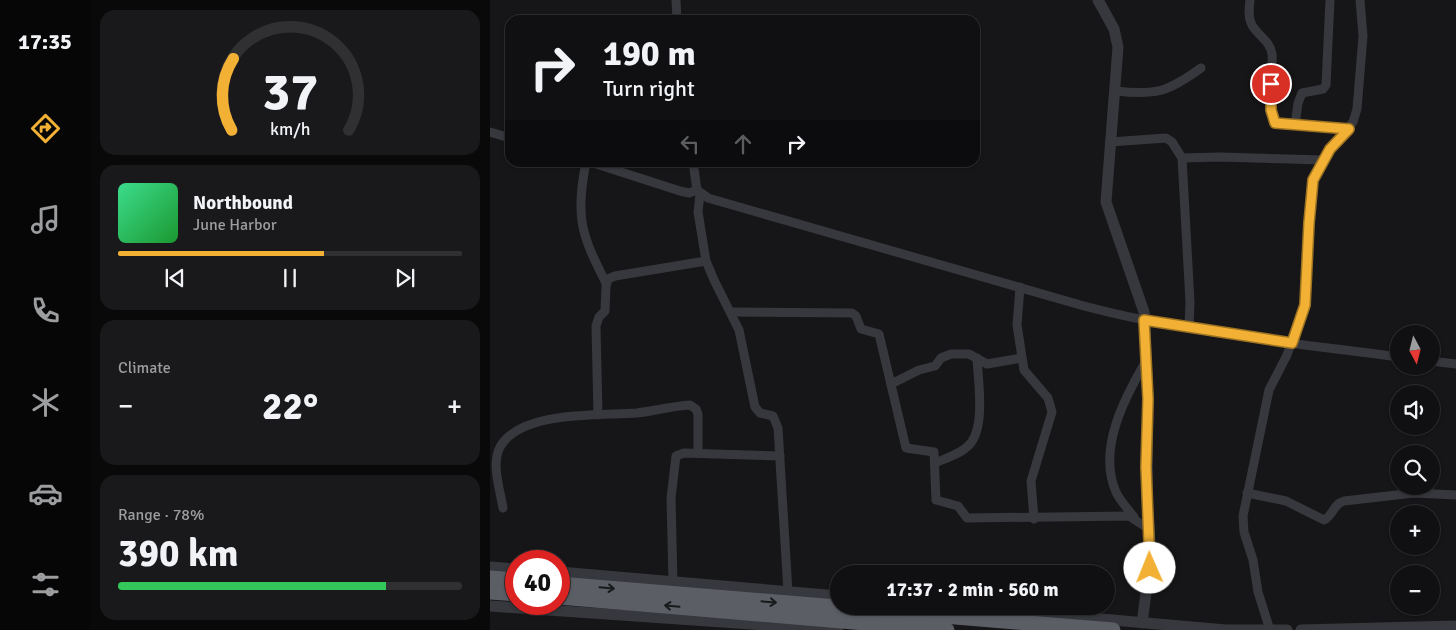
<!DOCTYPE html>
<meta charset="utf-8">
<style>
body{margin:0;font-family:Signika,sans-serif;background:#19191b;color:#f1f3f6;height:100vh;display:flex;flex-direction:column;font-size:19px;white-space:nowrap}
*{box-sizing:border-box;margin:0}
p{font-size:16px;color:#9c9d9f}
.icon{flex:none;width:28px;height:28px;fill:none;stroke:currentColor;stroke-width:2;stroke-linecap:round;stroke-linejoin:round}
.map{position:relative;flex:1;overflow:hidden}
.sheet{display:flex;flex-direction:column;gap:10px;padding:10px;background:#09090a;width:400px}
.sheet>*{flex:none}
.banner{position:absolute;left:15px;top:15px;width:475px;height:152px;border-radius:15px;box-shadow:0 1px 4px #0004,0 0 0 1px #303032;background:#101012;color:#f1f3f6;overflow:hidden}
.needle{width:32px;rotate:173deg}
.tools{position:absolute;left:900px;top:325px;display:grid;gap:10px}
.tools a{display:grid;place-items:center;width:50px;height:50px;border-radius:50%;background:#101012;box-shadow:0 1px 4px #0004,0 0 0 1px #303032;font-size:25px}
.speed{position:absolute;left:15px;top:550px;display:flex;gap:10px;font-size:25px;font-weight:700;text-align:center}
.speed>*{display:grid;place-content:center;width:65px;height:65px;border-radius:50%;background:#101012;box-shadow:0 1px 4px #0004,0 0 0 1px #303032;line-height:1}
.speed .limit{border:8px solid #d22;background:#fff;color:#111}
.pin{position:absolute;display:grid;place-items:center;width:42px;height:42px;color:#fff;margin:-21px;border:2px solid #fff;border-radius:50%;box-shadow:0 1px 5px #0007}
.me{position:absolute;width:55px;margin:-28px;rotate:359deg;stroke-linejoin:round;filter:drop-shadow(0 0 4px #0008)}
.turn{display:flex;align-items:center;gap:18px;height:105px;padding:0 15px;font-size:22px}
.turn .icon{width:65px;height:65px;stroke-width:2.5}
.turn b{display:block;font-size:35px;line-height:42px}
.lanes{display:flex;align-items:center;height:48px;padding:0 15px;background:#0003;justify-content:center;gap:25px;direction:ltr}
.lanes .off{opacity:.35}
.big{font-size:38px;font-weight:700;line-height:1.1}
.sheet .card{flex:1;display:flex;flex-direction:column;justify-content:center;gap:8px;min-width:0;padding:0 18px;border-radius:15px;background:#19191b}
.sheet .dial{align-items:center;gap:0}
.dial svg{height:130px;overflow:visible;fill:none;stroke:#303032;stroke-width:7;stroke-linecap:round;text-anchor:middle}
.dial text{fill:#f1f3f6;stroke:none}
.song{display:flex;align-items:center;gap:15px}
.cover{width:60px;height:60px;border-radius:8px;background:linear-gradient(135deg,hsl(150 70% 55%),hsl(130 70% 35%))}
.played{height:5px;border-radius:2px;background:linear-gradient(90deg,#f2b134 60%,#303032 60%)}
.keys{display:flex;justify-content:space-around;direction:ltr}
.heat{display:flex;justify-content:space-between;align-items:center;font-size:28px;direction:ltr}
.charge{height:8px;border-radius:4px;background:linear-gradient(90deg,#34c759 78%,#303032 0)}
.trip{position:absolute;left:340px;top:565px;width:285px;height:50px;border-radius:25px;background:#101012;box-shadow:0 1px 4px #0004,0 0 0 1px #303032;font-weight:700;line-height:50px;text-align:center}
main{display:flex;flex:1;min-height:0}
.menu{display:flex;flex-direction:column;width:90px;justify-content:space-around;align-items:center;background:#060607;color:#9c9d9f}
.menu .icon{width:35px;height:35px}
.menu .current{color:#f2b134}
.menu b{font-size:22px;color:#f1f3f6}
.map>svg:first-child{display:block}
.lines{fill:none;stroke-linecap:round;stroke-linejoin:round}
.minor{stroke:#37383d;stroke-width:9}
.tertiary{stroke:#37383d;stroke-width:11}
.trunk{stroke:#5b5e65;stroke-width:15}
.oneway{stroke:#18191b}
.route-casing{stroke:#9d7322;stroke-width:12}
.route{stroke:#f2b134;stroke-width:9}
</style>
<main>
<nav class="menu">
<b>17:35</b>
<svg class="icon current" aria-label="directions" viewBox="0 0 24 24"><path d="M12 3l9 9-9 9-9-9zM9 14v-3h6M13 9l2 2-2 2"/></svg>
<svg class="icon" aria-label="music" viewBox="0 0 24 24"><path d="M9 18V5l10-2v13"/><circle cx="6" cy="18" r="3"/><circle cx="16" cy="16" r="3"/></svg>
<svg class="icon" aria-label="phone" viewBox="0 0 24 24"><path d="M5 4h4l2 5-3 2q2 4 5 5l2-3 5 2v4C11 20 4 13 5 4z"/></svg>
<svg class="icon" aria-label="climate" viewBox="0 0 24 24"><path d="M12 3v18M4 7l16 10M4 17L20 7"/></svg>
<svg class="icon" aria-label="car" viewBox="0 0 24 24"><path d="M5 17H2v-5l4-1 3-4h7l3 4 3 1v5h-3M9 17h6M6 11h13"/><circle cx="7" cy="17" r="2"/><circle cx="17" cy="17" r="2"/></svg>
<svg class="icon" aria-label="filters" viewBox="0 0 24 24"><path d="M4 7h16M4 17h16"/><circle cx="9" cy="7" r="2"/><circle cx="15" cy="17" r="2"/></svg>
</nav>
<section class="sheet">
<div class="card dial"><svg viewBox="0 0 100 80">
<path d="M14 69A42 42 0 1 1 86 69"/>
<path d="M14 69A42 42 0 0 1 15 25" stroke="#f2b134"/>
<text x="50" y="56" font-size="32" font-weight="700">37</text>
<text x="50" y="72" font-size="11">km/h</text>
</svg></div>
<div class="card">
<div class="song"><i class="cover"></i><div><b>Northbound</b><p>June Harbor</p></div></div>
<div class="played"></div>
<div class="keys"><svg class="icon" aria-label="previous" viewBox="0 0 24 24"><path d="M18 5L8 12l10 7zM5 5v14"/></svg><svg class="icon" aria-label="pause" viewBox="0 0 24 24"><path d="M8 5v14M16 5v14"/></svg><svg class="icon" aria-label="next" viewBox="0 0 24 24"><path d="M6 5l10 7-10 7zM19 5v14"/></svg></div>
</div>
<div class="card"><p>Climate</p>
<div class="heat"><a>−</a><b class="big">22°</b><a>+</a></div>
</div>
<div class="card"><p>Range · 78%</p><b class="big">390 km</b><div class="charge"></div></div>
</section>
<div class="map">
<svg width="966" height="630" viewBox="0 0 966 630">
<rect width="100%" height="100%" fill="#161618"/>
<g class="lines">
<!-- minor -->
<g class="minor">
<path d="M186,0L187,20"/>
<path d="M760,0C759,8 758,16 761,23C766,35 780,40 782,54C784,75 773,105 785,123L859,129"/>
<path d="M626,91C667,96 679,91 711,68"/>
<path d="M805,125L808,103L812,93L833,89L836,85L840,0"/>
<path d="M0,132L20,138"/>
<path d="M620,142L676,138L682,142L692,158L700,302L699,327"/>
<path d="M692,158L729,157L833,160"/>
<path d="M96,162C85,217 91,234 116,283"/>
<path d="M100,162L190,191L199,193L207,190"/>
<path d="M203,162L207,190L218,198L594,306C696,333 804,343 909,357"/>
<path d="M210,194L208,212L216,261L224,280L249,330L265,407L270,413L283,416L288,428L298,592"/>
<path d="M530,287L527,325L534,370L558,398L562,412L541,481L544,519"/>
<path d="M241,312L362,313L366,316L371,329L389,334L416,448L444,452L446,500L468,506L477,518L639,516L659,529"/>
<path d="M941,361L966,364"/>
<path d="M401,384L429,370L445,366L451,358L461,354H479L497,364L532,358"/>
<path d="M108,415L106,326L109,317L115,311L116,286L118,279L125,276L216,261"/>
<path d="M445,463C456,458 471,454 479,445C496,428 488,380 487,358"/>
<path d="M757,493L796,501L834,520C843,516 843,504 854,501L924,493L966,495"/>
<path d="M13,508C10,490 1,464 10,447C31,410 111,416 147,413C165,411 182,406 200,405L206,409L208,414V453"/>
<path d="M644,517C638,509 630,501 626,492C607,449 635,397 656,361"/>
<path d="M183,582L181,498L186,456L194,453L290,456"/>
<path d="M780,630L768,592L763,560L754,532L753,516L779,390L797,355L815,305L819,223L823,180L840,149L863,122L867,109L873,36L870,0"/>
</g>
<!-- tertiary -->
<g class="tertiary">
<path d="M608,0L624,29L628,47L616,202L654,312L658,399L657,498L661,556L652,623"/>
<path d="M0,567L26,569"/>
<path d="M69,572L349,596"/>
<path d="M0,606L348,630"/>
<path d="M463,606L736,630H797"/>
<path d="M811,630L966,626"/>
</g>
<!-- trunk -->
<g class="trunk">
<path d="M0,578L26,580"/>
<path d="M69,584L623,630"/>
<path d="M0,592L26,594"/>
<path d="M69,597L457,630"/>
</g>
</g>
<!-- one-way arrows -->
<defs><path id="oneway-shaft" d="M-6 0H5M1.5-3L5.5 0L1.5 3" fill="none" stroke-width="1.6" stroke-linecap="round" stroke-linejoin="round" transform="scale(1.25)"/></defs>
<g class="oneway">
<use href="#oneway-shaft" transform="translate(117 588) rotate(5)"/>
<use href="#oneway-shaft" transform="translate(279 602) rotate(5)"/>
<use href="#oneway-shaft" transform="translate(182 606) rotate(-175)"/>
</g>
<g class="lines">
<!-- route casing -->
<g class="route-casing">
<path id="route" d="M660,568L656,467L658,399L654,320L802,343L815,305L819,223L823,180L840,149L859,129L785,123L781,110V84"/>
</g>
<!-- route -->
<use href="#route" class="route"/>
</g>
</svg>
<div class="tools">
<a><svg class="needle" viewBox="-14 -14 28 28"><path d="M0-13l5 13h-10z" fill="#e53935"/><path d="M0 13l5-13h-10z" fill="#9c9d9f"/></svg></a>
<a><svg class="icon" aria-label="sound" viewBox="0 0 24 24"><path d="M4 9h4l5-4v14l-5-4H4zM17 9q2 3 0 6"/></svg></a>
<a><svg class="icon" aria-label="search" viewBox="0 0 24 24"><circle cx="10" cy="10" r="6"/><path d="M15 15l6 6"/></svg></a>
<a>+</a>
<a>−</a>
</div>
<div class="speed"><div class="limit">40</div></div>
<div class="pin" style="left:781px;top:84px;background:#d93025"><svg class="icon" aria-label="arrive" viewBox="0 0 24 24"><path d="M6 21V4h12l-3 4 3 4H6"/></svg></div>
<svg class="me" style="left:660px;top:568px" viewBox="-20 -20 40 40"><circle r="19" fill="#fff"/><path d="M0-13L10 11 0 6-10 11z" fill="#f2b134"/></svg>
<div class="trip">17:37 · 2 min · 560 m</div>
<div class="banner">
<div class="turn"><svg class="icon" aria-label="right" viewBox="0 0 24 24"><path d="M7 20v-9h11M14 6l5 5-5 5"/></svg><div><b>190 m</b>Turn right</div></div>
<div class="lanes"><svg class="icon off" aria-label="left" viewBox="0 0 24 24"><path d="M17 20v-9H6M10 6l-5 5 5 5"/></svg><svg class="icon off" aria-label="ahead" viewBox="0 0 24 24"><path d="M12 20V5M6 11l6-6 6 6"/></svg><svg class="icon" aria-label="right" viewBox="0 0 24 24"><path d="M7 20v-9h11M14 6l5 5-5 5"/></svg></div>
</div>
</div>
</main>
